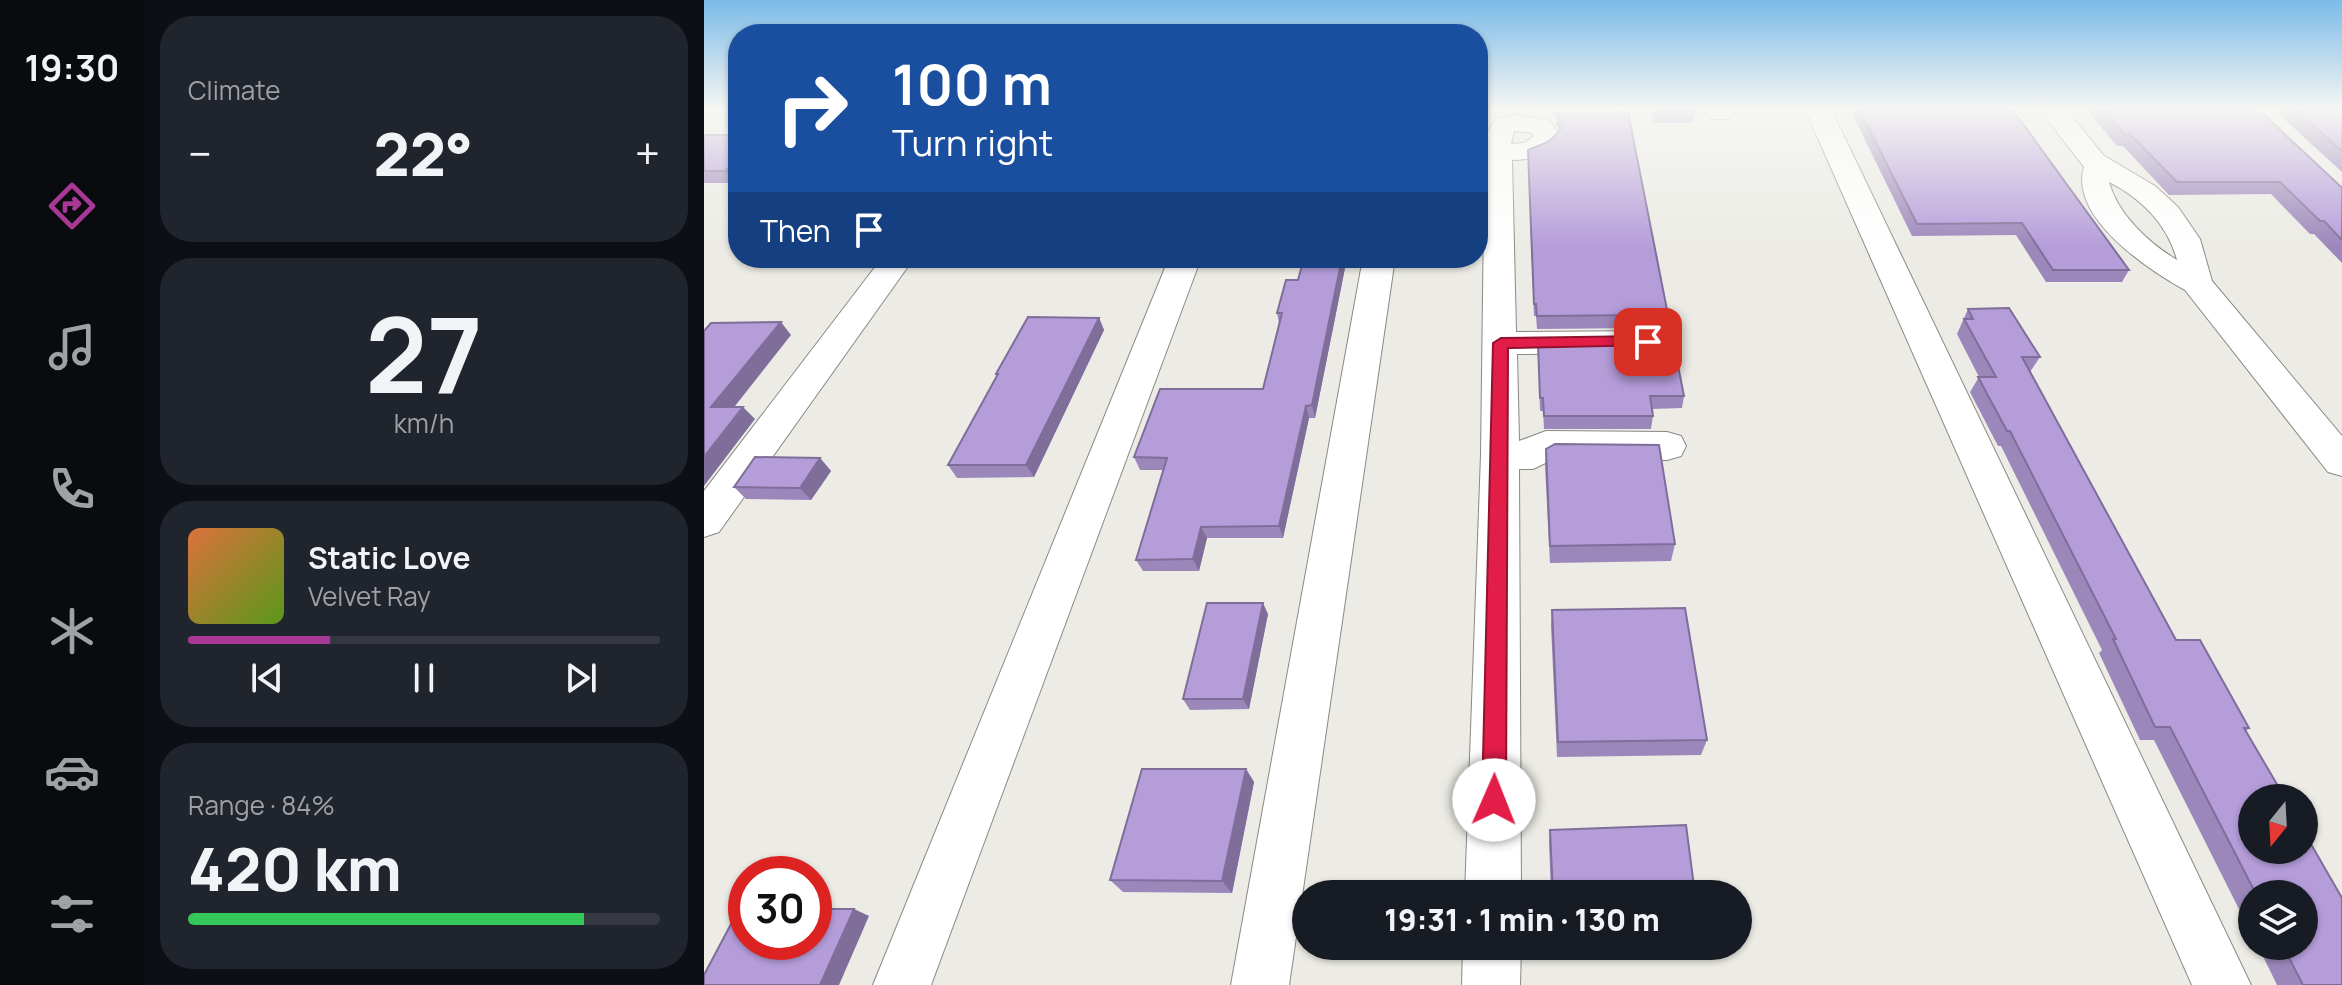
<!DOCTYPE html>
<meta charset="utf-8">
<style>
body{margin:0;font-family:Manrope,sans-serif;background:#20242c;color:#f1f3f6;height:100vh;display:flex;flex-direction:column;font-size:30px;white-space:nowrap}
*{box-sizing:border-box;margin:0}
p{font-size:26px;color:#9ea1a6}
.icon{flex:none;width:44px;height:44px;fill:none;stroke:currentColor;stroke-width:2;stroke-linecap:round;stroke-linejoin:round}
.map{position:relative;flex:1;overflow:hidden}
.sheet{display:flex;flex-direction:column;gap:16px;padding:16px;background:#0d0f14;width:560px}
.sheet>*{flex:none}
.guide{position:absolute;left:24px;top:24px;width:760px;height:244px;border-radius:32px;box-shadow:0 2px 6px #0004;background:#1a4fa0;color:#fff;overflow:hidden}
.needle{width:52px;rotate:198deg}
.fabs{position:absolute;left:1534px;top:784px;display:grid;gap:16px}
.fabs a{display:grid;place-items:center;width:80px;height:80px;border-radius:50%;background:#171b24;box-shadow:0 2px 6px #0004;font-size:40px}
.speed{position:absolute;left:24px;top:856px;display:flex;gap:16px;font-size:40px;font-weight:700;text-align:center}
.speed>*{display:grid;place-content:center;width:104px;height:104px;border-radius:50%;background:#171b24;box-shadow:0 2px 6px #0004;line-height:1}
.speed .limit{border:12px solid #d22;background:#fff;color:#111}
.pin{position:absolute;display:grid;place-items:center;width:68px;height:68px;color:#fff;margin:-34px;border-radius:16px;box-shadow:0 4px 12px #0006}
.me{position:absolute;width:88px;margin:-44px;rotate:1deg;stroke-linejoin:round;filter:drop-shadow(0 0 6px #0008)}
.turn{display:flex;align-items:center;gap:28px;height:168px;padding:0 32px;font-size:36px}
.turn .icon{width:104px;height:104px;stroke-width:2.5}
.turn b{display:block;font-size:56px;line-height:68px}
.then{display:flex;align-items:center;height:76px;padding:0 32px;background:#0003;gap:16px;font-size:30px}
.big{font-size:60px;font-weight:800;line-height:1.1}
.sheet .card{flex:1;display:flex;flex-direction:column;justify-content:center;gap:12px;min-width:0;padding:0 28px;border-radius:32px;background:#20242c}
.sheet .dial{align-items:center;gap:0}
.dial b{font-size:104px;line-height:1}
.song{display:flex;align-items:center;gap:24px}
.cover{width:96px;height:96px;border-radius:12px;background:linear-gradient(135deg,hsl(20 70% 55%),hsl(90 70% 35%))}
.played{height:8px;border-radius:4px;background:linear-gradient(90deg,#a83896 30%,#363941 30%)}
.keys{display:flex;justify-content:space-around;direction:ltr}
.heat{display:flex;justify-content:space-between;align-items:center;font-size:44px;direction:ltr}
.charge{height:12px;border-radius:6px;background:linear-gradient(90deg,#34c759 84%,#363941 0)}
.trip{position:absolute;left:588px;top:880px;width:460px;height:80px;border-radius:40px;background:#171b24;box-shadow:0 2px 6px #0004;font-weight:800;line-height:80px;text-align:center}
main{display:flex;flex:1;min-height:0}
.tabs{display:flex;flex-direction:column;width:144px;justify-content:space-around;align-items:center;background:#090b0e;color:#9ea1a6}
.tabs .icon{width:56px;height:56px}
.tabs .on{color:#a83896}
.tabs b{font-size:36px;color:#f1f3f6}
.map>svg:first-child{display:block}
.lines{fill:none;stroke-linecap:round;stroke-linejoin:round}
.street-casing{stroke:#8a8984;stroke-width:2}
.street{fill:#fff;fill-rule:evenodd}
.wall{fill:#9c87bb}
.shaded-wall{fill:#7f6e99}
.building{fill:#b59dda;stroke:#7f6e99;stroke-width:2}
.route{fill:#e11d48;stroke:#92132f;stroke-width:2}
</style>
<main>
<nav class="tabs">
<b>19:30</b>
<svg class="icon on" aria-label="directions" viewBox="0 0 24 24"><path d="M12 3l9 9-9 9-9-9zM9 14v-3h6M13 9l2 2-2 2"/></svg>
<svg class="icon" aria-label="music" viewBox="0 0 24 24"><path d="M9 18V5l10-2v13"/><circle cx="6" cy="18" r="3"/><circle cx="16" cy="16" r="3"/></svg>
<svg class="icon" aria-label="phone" viewBox="0 0 24 24"><path d="M5 4h4l2 5-3 2q2 4 5 5l2-3 5 2v4C11 20 4 13 5 4z"/></svg>
<svg class="icon" aria-label="climate" viewBox="0 0 24 24"><path d="M12 3v18M4 7l16 10M4 17L20 7"/></svg>
<svg class="icon" aria-label="car" viewBox="0 0 24 24"><path d="M5 17H2v-5l4-1 3-4h7l3 4 3 1v5h-3M9 17h6M6 11h13"/><circle cx="7" cy="17" r="2"/><circle cx="17" cy="17" r="2"/></svg>
<svg class="icon" aria-label="filters" viewBox="0 0 24 24"><path d="M4 7h16M4 17h16"/><circle cx="9" cy="7" r="2"/><circle cx="15" cy="17" r="2"/></svg>
</nav>
<section class="sheet">
<div class="card"><p>Climate</p>
<div class="heat"><a>−</a><b class="big">22°</b><a>+</a></div>
</div>
<div class="card dial"><b>27</b><p>km/h</p></div>
<div class="card">
<div class="song"><i class="cover"></i><div><b>Static Love</b><p>Velvet Ray</p></div></div>
<div class="played"></div>
<div class="keys"><svg class="icon" aria-label="previous" viewBox="0 0 24 24"><path d="M18 5L8 12l10 7zM5 5v14"/></svg><svg class="icon" aria-label="pause" viewBox="0 0 24 24"><path d="M8 5v14M16 5v14"/></svg><svg class="icon" aria-label="next" viewBox="0 0 24 24"><path d="M6 5l10 7-10 7zM19 5v14"/></svg></div>
</div>
<div class="card"><p>Range · 84%</p><b class="big">420 km</b><div class="charge"></div></div>
</section>
<div class="map">
<svg width="1638" height="985" viewBox="0 0 1638 985">
<rect width="100%" height="100%" fill="#ecebe5"/>
<g class="lines">
<!-- street casing -->
<g class="street-casing">
<g id="street">
<path d="M1002,109H1028L1029,114L1025,119H1007Z"/>
<path d="M1101,109H1127L1547,985H1488Z"/>
<path d="M1335,109H1362L1399,155L1451,186L1474,207L1496,239L1508,281L1638,436V476L1624,472L1481,290C1443,269 1365,217 1380,167ZM1405,182C1437,198 1464,225 1473,260C1445,243 1414,215 1405,182Z"/>
<path d="M813,115L846,121L856,136C845,155 830,160 808,160L812,332L944,331L956,334L961,342L956,350L944,353L813,354L815,441L842,431L963,432L977,436L982,446L977,456L963,460L850,459L829,469H815L817,894H761L777,455L781,136L792,119ZM810,131L828,133L830,136L820,143L807,144Z"/>
<path d="M178,258H210L15,532L0,537V491Z"/>
<path d="M465,258H497L227,985H169Z"/>
<path d="M659,258H691L585,985H527Z"/>
<path d="M759,946H817L816,985H758Z"/>
</g>
</g>
<!-- street -->
<use href="#street" class="street"/>
</g>
<!-- wall -->
<g class="wall">
<path d="M947,109H990L989,123H949Z"/>
<path d="M1146,109H1308L1425,270L1418,282H1342L1312,235L1208,236Z"/>
<path d="M1382,109H1554L1636,186L1638,187V263L1610,234H1606L1567,194L1465,195L1419,146H1413Z"/>
<path d="M1569,109H1638V172Z"/>
<path d="M924,112L980,396L978,408L948,409L949,416L947,429H840L839,411H836L834,344L947,343L961,339V337L957,331L944,328L833,329L832,316H830L824,162L855,132L856,130L852,125V113Z"/>
<path d="M0,135L30,183H0Z"/>
<path d="M600,258H643L611,418H605L579,538H503L495,571H439L432,560L459,470H436L430,457L559,389L575,323L573,313L594,280Z"/>
<path d="M1264,309L1336,357L1326,372L1472,640L1545,728L1542,731L1638,985H1573L1554,946H1600V894H1548V935L1450,740H1436L1395,653L1398,650L1297,446H1294L1266,392L1275,377L1253,334Z"/>
<path d="M395,318L400,330L330,477L253,478L244,465L293,376L292,374Z"/>
<path d="M842,449L971,544L967,561L846,563L841,466Z"/>
<path d="M116,458L127,471L107,500L42,499L30,487Z"/>
<path d="M848,610L1003,740L997,755L853,757L847,626Z"/>
<path d="M564,614L545,709L486,710L479,699Z"/>
<path d="M542,769L550,782L528,893L419,892L406,880Z"/>
<path d="M846,830L991,894H847L845,842Z"/>
</g>
<!-- shaded-wall -->
<g class="shaded-wall">
<path d="M34,160V179L30,183L21,171Z"/>
<path d="M638,258H643L611,418L608,405Z"/>
<path d="M395,318L400,330L330,477L322,465Z"/>
<path d="M77,322L87,335L20,420L7,407Z"/>
<path d="M602,406L605,418L579,538L575,526Z"/>
<path d="M39,407L51,419L0,486V457Z"/>
<path d="M116,458L127,471L107,500L96,488Z"/>
<path d="M497,527L503,538L495,571L489,559Z"/>
<path d="M559,603L564,614L545,709L539,699Z"/>
<path d="M542,769L550,782L528,893L518,881Z"/>
<path d="M150,909L165,916L135,985H116Z"/>
</g>
<!-- building -->
<g class="building">
<path d="M950,109H990L991,112H950Z"/>
<path d="M1155,109H1308L1425,270H1349L1318,223L1213,224Z"/>
<path d="M1399,109H1554L1636,186L1638,187V240L1620,221H1616L1576,182H1473L1426,134H1420Z"/>
<path d="M1591,109H1638V151Z"/>
<path d="M924,112L980,396H946L949,416H840L839,398H836L834,344L947,343L961,339L966,328L959,318L946,315L833,316L832,304H830L824,150L844,142L855,132L859,122L852,113Z"/>
<path d="M0,135H34V160L21,171H0Z"/>
<path d="M600,258H638L608,405L602,406L575,526L497,527L489,559L432,560L463,458L430,457L456,389H559L578,313H573L582,280H594Z"/>
<path d="M1305,308L1336,357H1318L1472,640H1496L1545,728H1540L1581,798H1548V850H1600V832L1638,898V985H1599L1579,946H1600V894H1552L1466,727H1451L1409,639H1412L1306,431H1303L1274,377H1292L1260,319H1269L1264,309Z"/>
<path d="M324,317L395,318L322,465H244L294,374H292Z"/>
<path d="M77,322L7,407H39L0,457V331L7,323Z"/>
<path d="M851,444L955,445L971,544L846,546L842,449Z"/>
<path d="M51,457L116,458L96,488L30,487Z"/>
<path d="M503,603H559L539,699H479Z"/>
<path d="M981,608L1003,740L854,742L848,610Z"/>
<path d="M438,769H542L518,881L406,880Z"/>
<path d="M982,825L991,894H849L846,830Z"/>
<path d="M35,909H42V942H110V909H150L116,985H0V975Z"/>
</g>
<!-- sky -->
<linearGradient id="sky" x2="0" y2="1"><stop stop-color="#7bbbe8"/><stop offset="0.44" stop-color="#f6f6f3"/><stop offset="1" stop-color="#f6f6f3" stop-opacity="0"/></linearGradient>
<rect width="1638" height="247" fill="url(#sky)"/>
<!-- route -->
<path class="route" d="M944,336L949,338V345L804,348L802,800L798,808L790,811L782,808L778,800L789,343L797,338Z"/>
</svg>
<div class="fabs">
<a><svg class="needle" viewBox="-14 -14 28 28"><path d="M0-13l5 13h-10z" fill="#e53935"/><path d="M0 13l5-13h-10z" fill="#9ea1a6"/></svg></a>
<a><svg class="icon" aria-label="layers" viewBox="0 0 24 24"><path d="M12 4l9 5-9 5-9-5zM3 14l9 5 9-5"/></svg></a>
</div>
<div class="speed"><div class="limit">30</div></div>
<div class="pin" style="left:944px;top:342px;background:#d93025"><svg class="icon" aria-label="arrive" viewBox="0 0 24 24"><path d="M6 21V4h12l-3 4 3 4H6"/></svg></div>
<svg class="me" style="left:790px;top:800px" viewBox="-20 -20 40 40"><circle r="19" fill="#fff"/><path d="M0-13L10 11 0 6-10 11z" fill="#e11d48"/></svg>
<div class="trip">19:31 · 1 min · 130 m</div>
<div class="guide">
<div class="turn"><svg class="icon" aria-label="right" viewBox="0 0 24 24"><path d="M7 20v-9h11M14 6l5 5-5 5"/></svg><div><b>100 m</b>Turn right</div></div>
<div class="then">Then<svg class="icon" aria-label="arrive" viewBox="0 0 24 24"><path d="M6 21V4h12l-3 4 3 4H6"/></svg></div>
</div>
</div>
</main>
